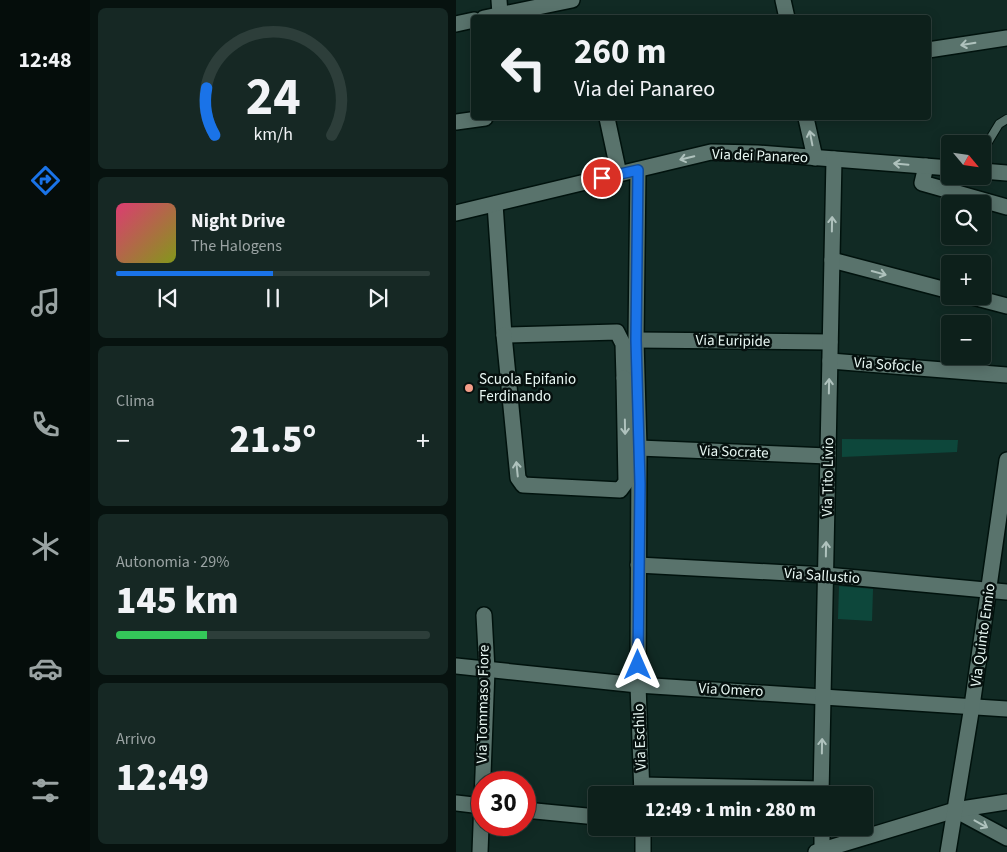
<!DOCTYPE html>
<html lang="it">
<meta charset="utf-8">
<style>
body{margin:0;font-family:"Source Sans 3",sans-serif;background:#162824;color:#f1f3f6;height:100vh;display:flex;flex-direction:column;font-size:19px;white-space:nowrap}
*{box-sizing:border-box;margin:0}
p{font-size:16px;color:#9aa3a3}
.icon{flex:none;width:28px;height:28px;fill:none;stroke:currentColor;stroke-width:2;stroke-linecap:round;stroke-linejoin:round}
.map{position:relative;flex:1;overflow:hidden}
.panel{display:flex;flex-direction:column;gap:8px;padding:8px;background:#07120f;width:366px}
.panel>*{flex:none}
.hud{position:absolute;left:15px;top:15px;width:460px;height:105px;border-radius:5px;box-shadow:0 2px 12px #0003,0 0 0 1px #2d3e3a;background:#0d201b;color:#f1f3f6;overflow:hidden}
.needle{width:32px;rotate:119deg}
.fabs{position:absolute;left:485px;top:135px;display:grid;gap:10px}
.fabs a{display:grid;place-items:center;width:50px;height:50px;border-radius:5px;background:#0d201b;box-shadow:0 2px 12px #0003,0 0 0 1px #2d3e3a;font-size:25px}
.speed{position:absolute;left:15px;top:771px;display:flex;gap:10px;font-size:25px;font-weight:700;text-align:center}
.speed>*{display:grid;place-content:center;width:65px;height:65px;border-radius:50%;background:#0d201b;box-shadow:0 2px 12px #0003,0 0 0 1px #2d3e3a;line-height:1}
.speed .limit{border:8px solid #d22;background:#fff;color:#111}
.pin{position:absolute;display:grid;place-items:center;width:42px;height:42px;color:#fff;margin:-21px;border:2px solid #fff;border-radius:50%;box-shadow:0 1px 5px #0007}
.me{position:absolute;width:55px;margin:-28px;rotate:0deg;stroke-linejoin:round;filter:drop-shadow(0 0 4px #0008)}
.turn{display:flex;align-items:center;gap:18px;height:105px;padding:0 20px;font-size:22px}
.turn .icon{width:65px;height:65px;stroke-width:2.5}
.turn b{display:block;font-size:35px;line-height:42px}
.big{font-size:38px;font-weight:800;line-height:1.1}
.panel .tile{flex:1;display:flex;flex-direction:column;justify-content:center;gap:8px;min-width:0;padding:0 18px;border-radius:8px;background:#162824}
.panel .dial{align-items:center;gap:0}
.dial svg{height:130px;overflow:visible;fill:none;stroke:#2d3e3a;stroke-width:7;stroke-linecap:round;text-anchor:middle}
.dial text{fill:#f1f3f6;stroke:none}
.song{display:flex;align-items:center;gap:15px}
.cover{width:60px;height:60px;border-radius:8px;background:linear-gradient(135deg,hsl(340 70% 55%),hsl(70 70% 35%))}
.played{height:5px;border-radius:2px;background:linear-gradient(90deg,#1a73e8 50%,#2d3e3a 50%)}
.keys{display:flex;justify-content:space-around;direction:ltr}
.heat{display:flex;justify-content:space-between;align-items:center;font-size:28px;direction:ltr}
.charge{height:8px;border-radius:4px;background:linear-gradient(90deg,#34c759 29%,#2d3e3a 0)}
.trip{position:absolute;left:132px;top:786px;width:285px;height:50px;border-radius:5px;background:#0d201b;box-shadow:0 2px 12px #0003,0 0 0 1px #2d3e3a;font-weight:800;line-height:50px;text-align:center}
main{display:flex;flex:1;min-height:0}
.menu{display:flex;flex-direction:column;width:90px;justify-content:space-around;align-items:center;background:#050d0b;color:#9aa3a3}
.menu .icon{width:35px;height:35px}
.menu .on{color:#1a73e8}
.menu b{font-size:22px;color:#f1f3f6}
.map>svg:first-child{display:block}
.green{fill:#0d473b}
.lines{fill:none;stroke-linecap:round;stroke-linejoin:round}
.lane-casing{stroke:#00120d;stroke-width:10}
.street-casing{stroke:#00120d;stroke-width:18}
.secondary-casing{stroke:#00120d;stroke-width:18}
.lane{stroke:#59736c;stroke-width:8}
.street{stroke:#59736c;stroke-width:15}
.secondary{stroke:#59736c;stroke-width:15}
.oneway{stroke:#afc2bd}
.route-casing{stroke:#114b97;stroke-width:12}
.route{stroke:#1a73e8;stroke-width:9}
.poi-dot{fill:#f49e89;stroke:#06100e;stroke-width:2}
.labels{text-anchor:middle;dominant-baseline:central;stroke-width:5;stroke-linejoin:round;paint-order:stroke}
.street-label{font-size:15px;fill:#e8f7f3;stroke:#06100e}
.poi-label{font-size:15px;fill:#e8f7f3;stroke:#06100e;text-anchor:start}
</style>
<main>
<nav class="menu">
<b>12:48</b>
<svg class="icon on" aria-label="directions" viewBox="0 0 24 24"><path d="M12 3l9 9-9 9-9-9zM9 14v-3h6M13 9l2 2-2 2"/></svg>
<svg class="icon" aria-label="music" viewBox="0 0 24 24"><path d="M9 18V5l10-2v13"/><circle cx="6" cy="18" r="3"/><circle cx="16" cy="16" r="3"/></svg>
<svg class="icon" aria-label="phone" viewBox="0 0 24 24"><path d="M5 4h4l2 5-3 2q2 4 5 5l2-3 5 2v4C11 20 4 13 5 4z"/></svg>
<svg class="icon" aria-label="climate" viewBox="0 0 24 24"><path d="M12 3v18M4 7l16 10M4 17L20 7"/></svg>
<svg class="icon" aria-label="car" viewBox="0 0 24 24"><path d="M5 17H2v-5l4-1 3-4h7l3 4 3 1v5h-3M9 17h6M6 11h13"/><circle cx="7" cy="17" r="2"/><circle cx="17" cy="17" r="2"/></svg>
<svg class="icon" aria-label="filters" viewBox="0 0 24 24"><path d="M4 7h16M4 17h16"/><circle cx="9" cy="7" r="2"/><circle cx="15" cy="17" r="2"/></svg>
</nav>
<section class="panel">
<div class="tile dial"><svg viewBox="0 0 100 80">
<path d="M14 69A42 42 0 1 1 86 69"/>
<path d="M14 69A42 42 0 0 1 9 40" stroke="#1a73e8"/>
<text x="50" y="56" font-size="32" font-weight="700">24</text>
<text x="50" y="72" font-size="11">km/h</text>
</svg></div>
<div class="tile">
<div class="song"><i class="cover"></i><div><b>Night Drive</b><p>The Halogens</p></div></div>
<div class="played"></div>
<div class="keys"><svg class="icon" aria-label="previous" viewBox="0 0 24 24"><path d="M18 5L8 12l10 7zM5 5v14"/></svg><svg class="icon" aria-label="pause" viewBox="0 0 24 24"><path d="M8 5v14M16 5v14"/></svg><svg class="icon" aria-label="next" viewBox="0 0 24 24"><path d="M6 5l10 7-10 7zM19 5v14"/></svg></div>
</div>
<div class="tile"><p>Clima</p>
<div class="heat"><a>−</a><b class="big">21.5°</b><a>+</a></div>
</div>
<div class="tile"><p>Autonomia · 29%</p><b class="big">145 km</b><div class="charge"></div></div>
<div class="tile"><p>Arrivo</p><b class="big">12:49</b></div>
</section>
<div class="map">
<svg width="551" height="852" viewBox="0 0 551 852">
<rect width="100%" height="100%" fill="#112a24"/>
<!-- green -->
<g class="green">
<path d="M386,439L502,440L501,452L386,457Z"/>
<path d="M383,586L417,589L416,621L382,619Z"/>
</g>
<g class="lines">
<!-- lane casing -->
<g class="lane-casing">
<path id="lane" d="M526,152L543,124L551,119"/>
</g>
<!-- street casing -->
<g class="street-casing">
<g id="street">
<path d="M43,0L44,14"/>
<path d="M327,0L331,18"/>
<path d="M472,50L551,38"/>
<path d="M151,118L163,174"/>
<path d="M350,118L359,158"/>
<path d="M0,122L29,118"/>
<path d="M470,166L466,183L551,207"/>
<path d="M182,170L180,340L183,448L182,685L186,795"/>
<path d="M526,171L551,173"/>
<path d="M39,204L48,335L161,332L167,344L168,378L177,379"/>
<path d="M0,213L255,152L301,153L494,168"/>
<path d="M376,260L494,291"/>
<path d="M513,296L551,306"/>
<path d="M48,335L62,478L67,485L164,490L170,482L168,378"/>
<path d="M180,340L374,342"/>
<path d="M374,361L551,375"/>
<path d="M183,448L372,456"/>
<path d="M182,565L370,575L551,592"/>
<path d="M0,666L182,685L551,709"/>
<path d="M186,785L365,789"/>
<path d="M365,795L378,159"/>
<path d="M0,803L26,806"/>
<path d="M69,810L141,817"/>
<path d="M499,810L551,838"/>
<path d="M187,828V852"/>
<path d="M366,828V849"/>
<path d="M24,852L31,670L28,615"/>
<path d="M360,852L499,810L551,802"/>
<path d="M492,852L516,706L551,460"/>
</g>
</g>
<!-- secondary casing -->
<g class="secondary-casing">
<g id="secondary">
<path d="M28,18L116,0"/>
<path d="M0,24L18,20"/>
</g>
</g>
<!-- lane -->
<use href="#lane" class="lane"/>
<!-- street -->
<use href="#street" class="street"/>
<!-- secondary -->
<use href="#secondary" class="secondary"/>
</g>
<!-- one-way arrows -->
<defs><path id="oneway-shaft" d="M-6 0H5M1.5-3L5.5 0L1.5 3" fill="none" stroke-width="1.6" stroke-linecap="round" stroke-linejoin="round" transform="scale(1.25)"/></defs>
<g class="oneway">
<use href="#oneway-shaft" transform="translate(512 44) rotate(171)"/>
<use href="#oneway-shaft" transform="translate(355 138) rotate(-101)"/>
<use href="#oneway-shaft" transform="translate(231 158) rotate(167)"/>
<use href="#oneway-shaft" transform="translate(445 164) rotate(-175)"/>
<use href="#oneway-shaft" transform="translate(376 224) rotate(-89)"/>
<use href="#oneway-shaft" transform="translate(423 273) rotate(15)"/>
<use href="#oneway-shaft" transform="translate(373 386) rotate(-89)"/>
<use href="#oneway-shaft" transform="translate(169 427) rotate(89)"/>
<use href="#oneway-shaft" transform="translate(61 469) rotate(-96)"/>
<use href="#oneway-shaft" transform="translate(370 549) rotate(-89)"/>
<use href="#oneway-shaft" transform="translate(366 746) rotate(-89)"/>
<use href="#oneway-shaft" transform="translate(525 824) rotate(29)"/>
</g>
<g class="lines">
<!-- route casing -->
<g class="route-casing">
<path id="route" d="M146,178L182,170L180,340L184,484L182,665"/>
</g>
<!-- route -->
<use href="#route" class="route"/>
</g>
<!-- markers -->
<circle class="poi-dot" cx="13" cy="388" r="5"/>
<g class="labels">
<!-- street labels -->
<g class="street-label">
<text transform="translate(304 156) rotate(2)">Via dei Panareo</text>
<text transform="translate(277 341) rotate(1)">Via Euripide</text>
<text transform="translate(432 365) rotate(4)">Via Sofocle</text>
<text transform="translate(278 452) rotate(2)">Via Socrate</text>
<text transform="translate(372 477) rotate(-89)">Via Tito Livio</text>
<text transform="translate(366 576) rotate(4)">Via Sallustio</text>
<text transform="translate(527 635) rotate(-82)">Via Quinto Ennio</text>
<text transform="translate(275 690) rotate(3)">Via Omero</text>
<text transform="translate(27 704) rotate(-89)">Via Tommaso Fiore</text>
<text transform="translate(184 737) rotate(-92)">Via Eschilo</text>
</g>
<!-- poi labels -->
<g class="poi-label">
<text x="23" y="379">Scuola Epifanio<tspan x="23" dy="17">Ferdinando</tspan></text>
</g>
</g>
</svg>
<div class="fabs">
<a><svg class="needle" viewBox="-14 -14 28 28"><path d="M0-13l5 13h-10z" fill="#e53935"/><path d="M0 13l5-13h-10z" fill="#9aa3a3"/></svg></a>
<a><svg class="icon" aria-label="search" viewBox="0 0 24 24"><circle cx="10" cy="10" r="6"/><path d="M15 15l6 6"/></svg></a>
<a>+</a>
<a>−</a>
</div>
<div class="speed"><div class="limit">30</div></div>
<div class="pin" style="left:146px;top:178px;background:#d93025"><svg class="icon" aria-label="arrive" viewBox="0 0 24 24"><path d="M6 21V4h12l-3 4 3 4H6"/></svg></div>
<svg class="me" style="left:182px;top:665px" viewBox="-20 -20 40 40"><path d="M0-17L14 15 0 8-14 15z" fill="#1a73e8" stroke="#fff" stroke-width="4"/></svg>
<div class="trip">12:49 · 1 min · 280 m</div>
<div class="hud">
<div class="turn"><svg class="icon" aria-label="left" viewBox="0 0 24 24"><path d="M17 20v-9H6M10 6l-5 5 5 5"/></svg><div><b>260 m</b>Via dei Panareo</div></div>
</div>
</div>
</main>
